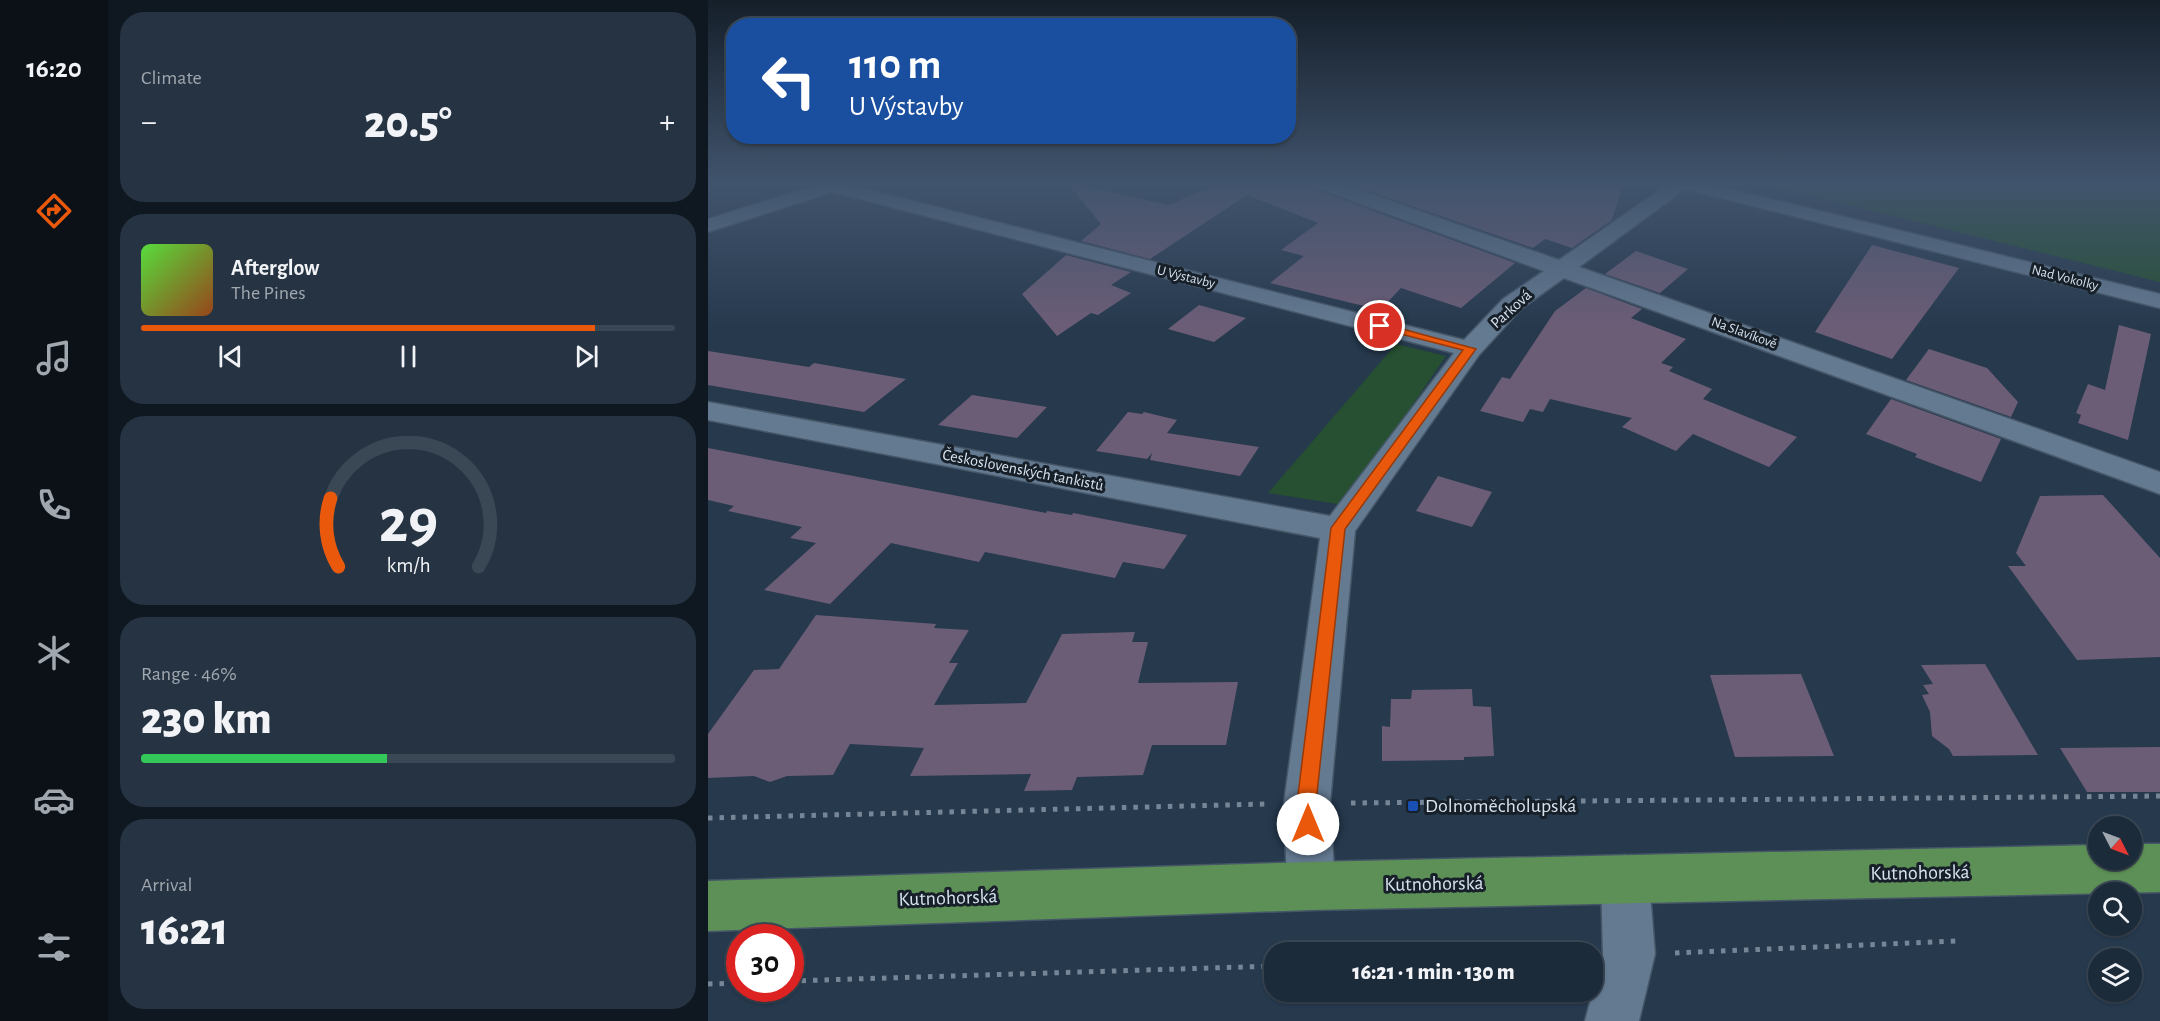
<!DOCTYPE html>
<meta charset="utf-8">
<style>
body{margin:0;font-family:"Alegreya Sans",sans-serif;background:#253342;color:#f1f3f6;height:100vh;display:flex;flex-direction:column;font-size:22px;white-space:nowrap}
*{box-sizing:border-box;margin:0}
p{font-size:20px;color:#a0a7af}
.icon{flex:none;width:33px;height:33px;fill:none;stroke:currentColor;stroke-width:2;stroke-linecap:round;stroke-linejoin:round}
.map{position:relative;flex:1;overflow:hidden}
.drawer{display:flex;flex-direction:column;gap:12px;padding:12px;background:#0f1820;width:600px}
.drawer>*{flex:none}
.banner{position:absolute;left:18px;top:18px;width:570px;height:126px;border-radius:24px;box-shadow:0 2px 4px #0004,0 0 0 2px #3a4754;background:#1a4fa0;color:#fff;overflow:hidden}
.needle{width:39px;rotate:132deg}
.fabs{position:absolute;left:1380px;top:816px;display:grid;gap:12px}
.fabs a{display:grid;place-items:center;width:54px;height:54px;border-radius:50%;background:#1c2b3a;box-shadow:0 2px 4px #0004,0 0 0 2px #3a4754;font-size:30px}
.speed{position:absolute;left:18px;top:924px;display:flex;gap:12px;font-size:30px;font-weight:700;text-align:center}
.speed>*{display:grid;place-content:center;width:78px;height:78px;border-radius:50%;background:#1c2b3a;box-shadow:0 2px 4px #0004,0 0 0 2px #3a4754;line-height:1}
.speed .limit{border:9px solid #d22;background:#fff;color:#111}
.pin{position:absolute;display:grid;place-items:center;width:51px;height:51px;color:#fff;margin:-26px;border:3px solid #fff;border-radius:50%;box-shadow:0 2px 6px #0007}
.me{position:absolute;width:66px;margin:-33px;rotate:0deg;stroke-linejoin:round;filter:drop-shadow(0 0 4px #0008)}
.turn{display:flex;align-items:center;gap:21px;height:126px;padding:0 24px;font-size:27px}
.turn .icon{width:78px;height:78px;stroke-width:2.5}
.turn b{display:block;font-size:42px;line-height:51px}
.big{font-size:45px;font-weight:800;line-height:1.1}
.drawer .card{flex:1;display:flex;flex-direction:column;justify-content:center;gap:9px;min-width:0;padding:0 21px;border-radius:24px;background:#253342}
.drawer .dial{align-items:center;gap:0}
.dial svg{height:156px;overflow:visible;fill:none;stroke:#3a4754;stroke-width:7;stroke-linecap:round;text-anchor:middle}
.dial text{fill:#f1f3f6;stroke:none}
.song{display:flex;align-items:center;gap:18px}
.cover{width:72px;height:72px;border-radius:9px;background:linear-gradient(135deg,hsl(110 70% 55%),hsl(20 70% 35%))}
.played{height:6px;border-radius:3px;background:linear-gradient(90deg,#ea580c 85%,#3a4754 85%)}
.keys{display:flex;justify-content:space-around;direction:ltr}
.heat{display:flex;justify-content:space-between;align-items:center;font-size:33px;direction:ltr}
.charge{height:9px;border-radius:4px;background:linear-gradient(90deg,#34c759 46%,#3a4754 0)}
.trip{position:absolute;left:556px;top:942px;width:339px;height:60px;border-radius:24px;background:#1c2b3a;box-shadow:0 2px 4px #0004,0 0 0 2px #3a4754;font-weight:800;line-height:60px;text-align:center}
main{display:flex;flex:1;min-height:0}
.tabs{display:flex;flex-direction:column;width:108px;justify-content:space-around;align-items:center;background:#0b1117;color:#a0a7af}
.tabs .icon{width:42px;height:42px}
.tabs .current{color:#ea580c}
.tabs b{font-size:27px;color:#f1f3f6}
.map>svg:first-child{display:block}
.green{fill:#265031}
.building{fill:#6c5d77}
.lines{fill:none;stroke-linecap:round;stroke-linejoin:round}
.minor-casing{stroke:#455667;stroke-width:3}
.major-casing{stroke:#455667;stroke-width:3}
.path{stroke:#768697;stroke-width:5;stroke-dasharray:4.5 7;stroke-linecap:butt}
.minor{fill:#647a91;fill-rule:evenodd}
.major{fill:#5d9056;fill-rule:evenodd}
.route{fill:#ea580c;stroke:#983908;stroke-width:1.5}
.transit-dot{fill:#1a4fb4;stroke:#172029;stroke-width:2}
.labels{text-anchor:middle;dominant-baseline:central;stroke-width:6;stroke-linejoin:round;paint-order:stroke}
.far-street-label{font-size:14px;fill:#d6e2ef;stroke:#172029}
.street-label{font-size:16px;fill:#d6e2ef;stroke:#172029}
.near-poi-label{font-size:20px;fill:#d6e2ef;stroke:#172029;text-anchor:start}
.near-street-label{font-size:20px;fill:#d6e2ef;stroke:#172029}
</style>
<main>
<nav class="tabs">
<b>16:20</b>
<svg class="icon current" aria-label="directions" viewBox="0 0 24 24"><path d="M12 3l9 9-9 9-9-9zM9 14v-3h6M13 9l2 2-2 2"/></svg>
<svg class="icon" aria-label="music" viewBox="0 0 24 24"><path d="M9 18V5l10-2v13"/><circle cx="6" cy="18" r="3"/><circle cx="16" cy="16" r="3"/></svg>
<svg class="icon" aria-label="phone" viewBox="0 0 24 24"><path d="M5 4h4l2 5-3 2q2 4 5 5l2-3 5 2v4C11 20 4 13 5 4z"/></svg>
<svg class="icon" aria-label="climate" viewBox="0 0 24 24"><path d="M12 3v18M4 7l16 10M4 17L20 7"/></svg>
<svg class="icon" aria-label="car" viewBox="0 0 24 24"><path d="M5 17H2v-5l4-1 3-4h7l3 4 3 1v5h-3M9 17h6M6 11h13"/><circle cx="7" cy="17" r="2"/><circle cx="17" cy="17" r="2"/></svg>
<svg class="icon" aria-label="filters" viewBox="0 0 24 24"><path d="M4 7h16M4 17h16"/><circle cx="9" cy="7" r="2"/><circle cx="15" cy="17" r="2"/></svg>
</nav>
<section class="drawer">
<div class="card"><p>Climate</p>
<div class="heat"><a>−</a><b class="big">20.5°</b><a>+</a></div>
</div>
<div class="card">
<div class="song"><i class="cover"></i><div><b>Afterglow</b><p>The Pines</p></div></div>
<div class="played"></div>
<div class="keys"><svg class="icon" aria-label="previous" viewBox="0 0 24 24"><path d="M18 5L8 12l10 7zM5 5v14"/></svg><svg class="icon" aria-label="pause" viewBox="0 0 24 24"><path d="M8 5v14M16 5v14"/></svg><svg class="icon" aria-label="next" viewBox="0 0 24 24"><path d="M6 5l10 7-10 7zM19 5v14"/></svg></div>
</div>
<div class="card dial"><svg viewBox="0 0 100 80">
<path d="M14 69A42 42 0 1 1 86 69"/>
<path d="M14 69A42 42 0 0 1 10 34" stroke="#ea580c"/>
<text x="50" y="56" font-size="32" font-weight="700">29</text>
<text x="50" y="72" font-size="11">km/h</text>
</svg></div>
<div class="card"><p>Range · 46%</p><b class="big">230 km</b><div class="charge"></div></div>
<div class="card"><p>Arrival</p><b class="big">16:21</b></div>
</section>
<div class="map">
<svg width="1452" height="1021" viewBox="0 0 1452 1021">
<rect width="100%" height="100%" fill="#26394d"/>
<!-- green -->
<g class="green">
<path d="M1061,185H1452V282Z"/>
<path d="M688,344L738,356L636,505L560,493Z"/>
</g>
<!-- building -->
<g class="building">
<path d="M361,185H371L460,205L508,185H608L611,191L807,263L753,308L693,288L672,310L562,283L596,256L573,250L610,223L539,195L442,259L373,241L393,224Z"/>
<path d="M643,185H915L904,220L864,248L837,239L825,248Z"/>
<path d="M1164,245L1251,268L1184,359L1107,332Z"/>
<path d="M928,251L980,269L952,293L897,274Z"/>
<path d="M358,255L423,272L403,285L423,293L390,315L383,313L349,336L314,294Z"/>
<path d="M878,288L934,309L923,318L978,339L953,363L965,367L961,371L1004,389L995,399L1089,437L1061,467L985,434L968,451L914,427L924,418L842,399L835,412L822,409L815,422L772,411L794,377L802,379L847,311Z"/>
<path d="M491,305L538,318L506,342L460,329Z"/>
<path d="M1411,325L1443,334L1420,440L1370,423L1373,415L1368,413L1380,384L1397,390Z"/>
<path d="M1221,349L1279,368L1310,402L1303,417L1198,380Z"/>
<path d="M0,351L101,367L106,363L198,379L156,412L0,385Z"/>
<path d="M264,395L339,407L309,438L230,425Z"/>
<path d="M1183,399L1293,439L1273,482L1207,457L1209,454L1158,434Z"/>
<path d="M420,412L434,414L436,412L469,420L459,433L551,447L532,476L442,460L444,453L439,459L388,451Z"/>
<path d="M0,448L338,513L339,511L364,515L365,513L479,535L456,569L415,562L407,578L277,552L271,562L183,543L122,604L56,590L108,543L82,538L94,527L20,511L26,506L0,500Z"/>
<path d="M730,476L784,492L764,527L708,511Z"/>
<path d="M1395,495L1452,558V657L1369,660L1300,566H1318L1308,553L1332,496Z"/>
<path d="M108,615L228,624L226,628L261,630L241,663H250L226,705L318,703L354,634L427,632L424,642H440L430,683L530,682L518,745H444L435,775L369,777L364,790L316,791L323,774L202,776L216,748L142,744L125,775L79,776L62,782L46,776L0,778V734L46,670L71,669Z"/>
<path d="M1277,664L1330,755L1245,756L1241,749L1224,736L1222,712L1214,695L1221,694L1215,685L1225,684L1213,665Z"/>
<path d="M1093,674L1126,756L1027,757L1002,675Z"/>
<path d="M764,689L765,706L783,707L786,756L756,757V760L674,761V726L682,727L683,699H703L704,690Z"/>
<path d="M1452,747V792H1379L1352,748Z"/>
</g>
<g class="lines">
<!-- minor casing -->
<g class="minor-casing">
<g id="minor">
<path d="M109,185H141L756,340L795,299L836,271L612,189L610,185H637L851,260L959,185H1006L1452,294V308L977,189L871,267L1452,472V494L856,278L813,309L771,355L647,531L622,803L627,886L620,903L603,910L586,903L579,886L576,803L612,538L0,420V402L622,516L746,353L125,192L0,232V219Z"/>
<path d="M917,855L934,862L941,879L947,954L931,1021H877L895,954L893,879L900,862Z"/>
</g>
</g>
<!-- major casing -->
<g class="major-casing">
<path id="major" d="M1424,844H1452V892L603,910L0,931V881L603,862L1390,845V860H1424Z"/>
</g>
<!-- path -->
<g class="path">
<path d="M643,803L1452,796"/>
<path d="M0,818L557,804"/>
<path d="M967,953L1249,941"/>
<path d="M82,981L567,966"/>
<path d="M0,984L32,983"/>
</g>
<!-- minor -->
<use href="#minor" class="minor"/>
<!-- major -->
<use href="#major" class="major"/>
</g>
<!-- sky -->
<linearGradient id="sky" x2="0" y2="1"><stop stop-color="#151f2a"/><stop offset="0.56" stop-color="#41546d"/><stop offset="1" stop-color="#41546d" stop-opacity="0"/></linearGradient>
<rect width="1452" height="328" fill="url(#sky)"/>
<!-- route -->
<path class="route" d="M672,323L768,349L637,529L608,803L609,824L606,831L600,833L593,831L590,824L589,803L623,528L755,350L669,328V324Z"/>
<!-- markers -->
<rect class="transit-dot" x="699" y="800" width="12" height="12" rx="3"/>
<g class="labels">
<!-- far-street labels -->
<g class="far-street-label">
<text transform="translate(478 277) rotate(14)">U Výstavby</text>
<text transform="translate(1357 278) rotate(14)">Nad Vokolky</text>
<text transform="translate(1036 333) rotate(20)">Na Slavíkově</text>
</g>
<!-- street labels -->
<g class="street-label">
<text transform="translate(803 309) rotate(-42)">Parková</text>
<text transform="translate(315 470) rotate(11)">Československých tankistů</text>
</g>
<!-- near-poi labels -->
<g class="near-poi-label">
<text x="717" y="806">Dolnoměcholupská</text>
</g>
<!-- near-street labels -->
<g class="near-street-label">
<text transform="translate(1212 873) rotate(-1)">Kutnohorská</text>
<text transform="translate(726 884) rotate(-1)">Kutnohorská</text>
<text transform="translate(240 898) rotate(-2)">Kutnohorská</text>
</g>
</g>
</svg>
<div class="fabs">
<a><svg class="needle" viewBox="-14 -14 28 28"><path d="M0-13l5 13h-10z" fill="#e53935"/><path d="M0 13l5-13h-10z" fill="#a0a7af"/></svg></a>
<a><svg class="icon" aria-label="search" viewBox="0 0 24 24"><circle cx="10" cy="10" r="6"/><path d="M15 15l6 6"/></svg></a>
<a><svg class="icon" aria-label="layers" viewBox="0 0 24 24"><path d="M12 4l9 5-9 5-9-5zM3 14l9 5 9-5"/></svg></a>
</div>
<div class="speed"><div class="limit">30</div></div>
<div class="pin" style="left:672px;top:326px;background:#d93025"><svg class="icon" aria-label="arrive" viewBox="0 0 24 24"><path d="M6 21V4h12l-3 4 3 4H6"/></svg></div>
<svg class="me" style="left:600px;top:824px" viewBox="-20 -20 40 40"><circle r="19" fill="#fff"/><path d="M0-13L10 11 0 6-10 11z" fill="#ea580c"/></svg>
<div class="trip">16:21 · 1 min · 130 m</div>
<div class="banner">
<div class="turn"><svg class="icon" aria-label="left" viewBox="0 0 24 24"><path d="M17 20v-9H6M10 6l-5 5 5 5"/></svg><div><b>110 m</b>U Výstavby</div></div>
</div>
</div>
</main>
